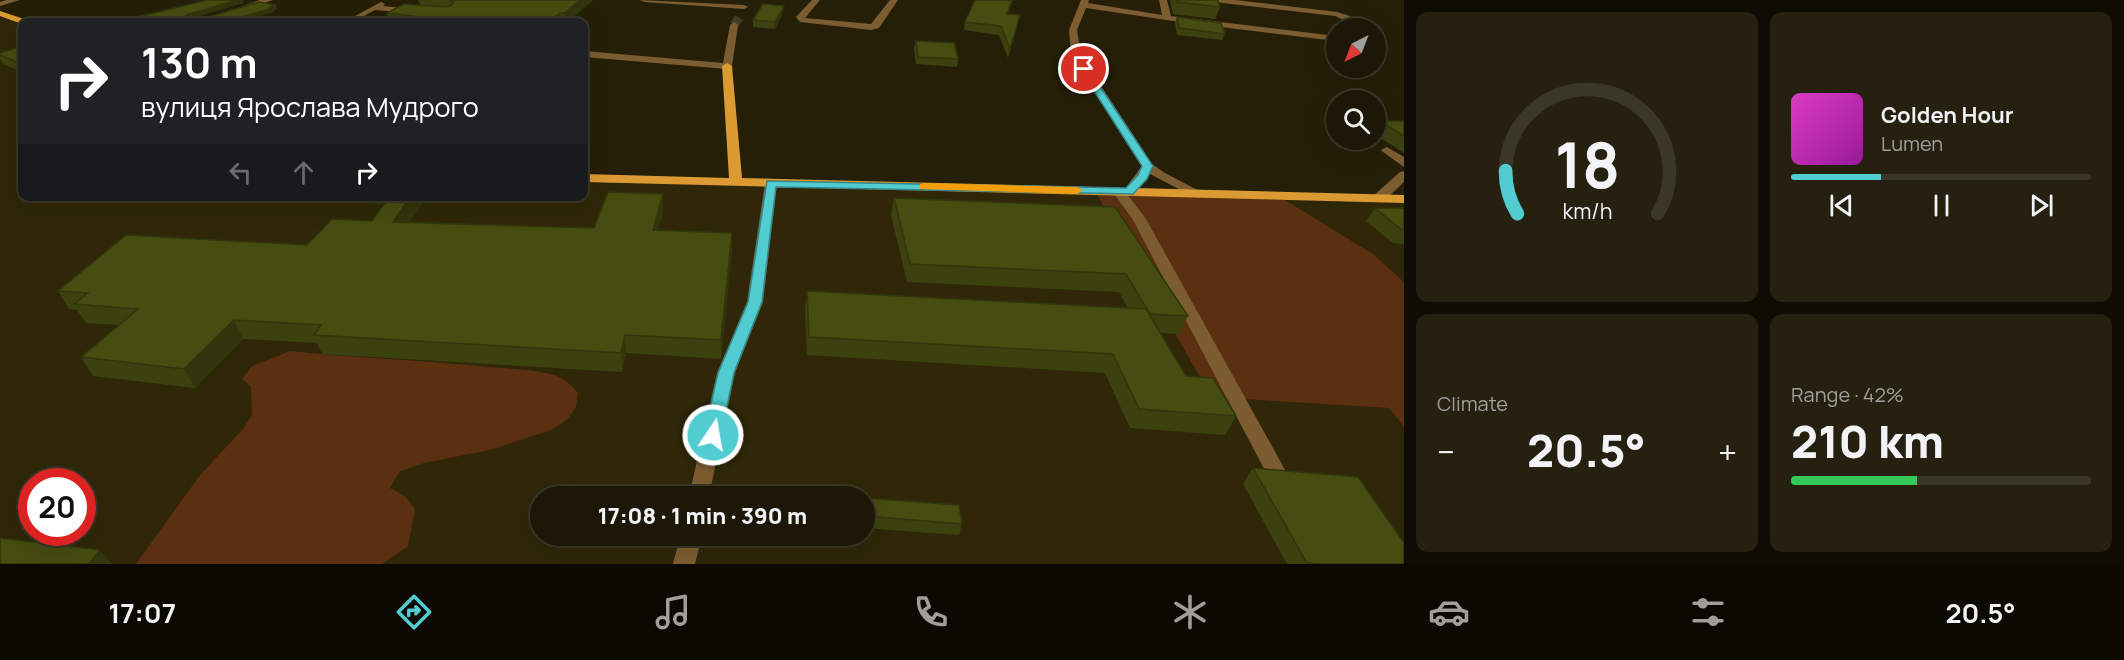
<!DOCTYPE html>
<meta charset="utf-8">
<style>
body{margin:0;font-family:Manrope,sans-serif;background:#252010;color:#f1f3f6;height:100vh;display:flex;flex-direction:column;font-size:22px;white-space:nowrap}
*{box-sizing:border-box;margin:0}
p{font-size:20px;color:#a09f9b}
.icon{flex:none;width:33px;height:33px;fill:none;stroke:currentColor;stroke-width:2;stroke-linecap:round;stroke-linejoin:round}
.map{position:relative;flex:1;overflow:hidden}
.drawer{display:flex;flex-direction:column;gap:12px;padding:12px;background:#0f0d03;width:720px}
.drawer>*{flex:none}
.top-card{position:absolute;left:18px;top:18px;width:570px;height:183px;border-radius:12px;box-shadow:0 6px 24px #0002,0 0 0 2px #3a3628;background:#202124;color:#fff;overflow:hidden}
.needle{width:39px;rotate:222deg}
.buttons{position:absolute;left:1326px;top:18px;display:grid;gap:12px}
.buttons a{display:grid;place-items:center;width:60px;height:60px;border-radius:50%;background:#1c1706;box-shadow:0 6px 24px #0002,0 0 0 2px #3a3628;font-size:30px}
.speed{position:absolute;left:18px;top:468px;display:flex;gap:12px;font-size:30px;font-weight:700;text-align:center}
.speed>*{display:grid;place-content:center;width:78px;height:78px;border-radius:50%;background:#1c1706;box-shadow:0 6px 24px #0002,0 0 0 2px #3a3628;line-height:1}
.speed .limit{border:9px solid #d22;background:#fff;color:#111}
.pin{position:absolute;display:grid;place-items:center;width:51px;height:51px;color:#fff;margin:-26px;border:3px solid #fff;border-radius:50%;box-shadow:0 2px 6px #0007}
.me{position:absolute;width:66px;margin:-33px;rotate:12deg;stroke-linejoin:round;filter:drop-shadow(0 0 4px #0008)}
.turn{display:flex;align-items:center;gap:21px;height:126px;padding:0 24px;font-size:27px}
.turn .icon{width:78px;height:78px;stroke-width:2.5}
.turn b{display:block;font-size:42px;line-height:51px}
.lanes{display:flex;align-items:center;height:57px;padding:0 24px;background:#0003;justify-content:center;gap:30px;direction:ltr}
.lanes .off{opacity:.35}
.big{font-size:45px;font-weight:800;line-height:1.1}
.drawer .tile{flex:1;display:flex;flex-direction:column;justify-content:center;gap:9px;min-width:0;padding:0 21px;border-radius:12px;background:#252010}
.drawer .dial{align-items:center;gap:0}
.dial svg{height:156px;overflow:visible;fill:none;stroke:#3a3628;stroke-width:7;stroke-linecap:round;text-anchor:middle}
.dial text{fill:#f1f3f6;stroke:none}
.song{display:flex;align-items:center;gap:18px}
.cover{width:72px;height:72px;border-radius:9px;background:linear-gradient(135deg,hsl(310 70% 55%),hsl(300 70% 35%))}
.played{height:6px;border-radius:3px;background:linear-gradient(90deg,#51ccd1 30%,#3a3628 30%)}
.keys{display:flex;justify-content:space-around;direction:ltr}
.heat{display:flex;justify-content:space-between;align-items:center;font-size:33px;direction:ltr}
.charge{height:9px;border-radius:4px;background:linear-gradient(90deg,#34c759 42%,#3a3628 0)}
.drawer .tiles{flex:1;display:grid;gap:12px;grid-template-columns:repeat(2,1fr)}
.trip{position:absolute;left:530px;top:486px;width:345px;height:60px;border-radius:30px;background:#1c1706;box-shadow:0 6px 24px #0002,0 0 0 2px #3a3628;font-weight:800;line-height:60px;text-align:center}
.dock{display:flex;height:96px;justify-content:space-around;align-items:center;background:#0b0902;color:#a09f9b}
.dock .icon{width:42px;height:42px}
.dock .active{color:#51ccd1}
.dock b{font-size:27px;color:#f1f3f6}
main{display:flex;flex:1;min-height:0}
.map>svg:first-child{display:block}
.built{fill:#2f2708;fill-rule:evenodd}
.green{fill:#5a3011}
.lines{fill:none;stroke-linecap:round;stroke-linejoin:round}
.minor-tunnel{stroke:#423c27;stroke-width:9;stroke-dasharray:9 4.5;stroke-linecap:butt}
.minor{fill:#7c5d31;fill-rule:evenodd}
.major{fill:#db9a32;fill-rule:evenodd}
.wall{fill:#3c420f}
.shaded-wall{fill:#31360c}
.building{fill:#464d11;stroke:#31360c;stroke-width:1.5}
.route{fill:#51ccd1;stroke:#358588;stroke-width:1.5}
.slow{fill:#f59e0b}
</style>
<main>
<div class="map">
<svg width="1404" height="564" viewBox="0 0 1404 564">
<rect width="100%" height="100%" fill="#251f08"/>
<!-- built -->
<g class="built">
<path d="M0,16L22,24V196H584V180L1096,193L1211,397L1390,408L1404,427V564H0ZM32,482H82V532H32ZM540,496H864V536H540Z"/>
<path d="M1285,200L1404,201V282L1373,254Z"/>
</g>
<!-- green -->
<g class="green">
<path d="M1096,193L1285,200L1373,254L1404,282V427L1389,408L1211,397Z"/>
<path d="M290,351C356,358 422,360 488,367C510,369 536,369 557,376C566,380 572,386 578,393L576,407L567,420L551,430L490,450L424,463L399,472L390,488L405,496L415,509L408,546L382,564H136L200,475L243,429L252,415L251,387L242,379L252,366Z"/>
</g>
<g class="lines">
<!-- minor-tunnel -->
<path class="minor-tunnel" d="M734,25L741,15"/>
<!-- minor -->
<g class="minor">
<path d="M7,0H20L0,6V2Z"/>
<path d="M260,0H273L244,9L240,7Z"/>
<path d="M640,0L744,5L748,7L744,9L644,2Z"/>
<path d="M812,0H820L805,18L871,24L890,0H898L879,28L871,30L800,22L796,17Z"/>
<path d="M1081,0H1089L1088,3L1162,15L1159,0H1167L1171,16L1336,36V41L1180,22L1086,8L1077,30L1081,55L1152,164L1165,173L1205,194L1199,198L1194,197L1150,174L1133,194H1127L1146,219L1284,468L1287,474L1284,480L1277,482L1270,480L1133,220L1112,191L1118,187L1124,190L1142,166L1071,55L1069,30Z"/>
<path d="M1211,0H1235L1337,12L1350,16L1359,28H1351L1344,20L1335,16L1215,2Z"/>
<path d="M381,2L385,4L383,6L413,9L417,11L413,13L375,10L353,22H344Z"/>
<path d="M734,22L738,25L732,66L727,69L584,57V51L723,63L730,25Z"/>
<path d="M1387,147L1404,157V167L1383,152L1381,150Z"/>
<path d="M1404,171V182L1383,202H1373L1372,199L1373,196L1400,172Z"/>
<path d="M771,179L777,183L763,302L735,373L709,496H689L717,373L747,302L765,183Z"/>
<path d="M680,536H702L695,564H673Z"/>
</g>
<!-- major -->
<g class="major">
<path d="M0,11L27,20L28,22L22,24L0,16Z"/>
<path d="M727,63L732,66L742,178L1404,195V203L584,182V174L729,178L722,66Z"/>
</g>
</g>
<!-- wall -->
<g class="wall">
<path d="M418,0H593L568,22H389L387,13L420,5Z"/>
<path d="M975,0H1013L1008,14L1020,15L1008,58L999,35L964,30L965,22Z"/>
<path d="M1170,0H1218L1220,7L1215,19L1173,14Z"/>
<path d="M783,12L775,29L753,27V20Z"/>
<path d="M1177,17L1225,34L1222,40L1177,35L1175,23Z"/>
<path d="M916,41L958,59L957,67L916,64L914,48Z"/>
<path d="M22,46V72L3,64L0,59V53Z"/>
<path d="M1380,121H1404V153L1376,135V128Z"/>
<path d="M241,196H427L409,222L594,228L663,211L658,230L732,250L721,359L626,353L622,372L322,354L317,343L243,339L195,388L93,376L81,357L119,325L86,323L77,310L69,309L58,291L307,245L372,221L384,204Z"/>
<path d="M894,198L1115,207L1188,316L1179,334L1161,333L1186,376L1236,416L1225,435L1130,428L1105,373L807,355L805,309L807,291L1128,308L1119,292L907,282L891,215Z"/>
<path d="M1375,208H1404V244L1393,243L1366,221Z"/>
<path d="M1253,468L1404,564H1287L1243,484Z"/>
<path d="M864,498L962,524L959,535L864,528Z"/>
</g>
<!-- shaded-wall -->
<g class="shaded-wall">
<path d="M237,0H243L244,3L187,20L185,19L186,15Z"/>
<path d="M580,0H593L568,22H566L565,13Z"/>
<path d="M276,5L277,9L274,10V12L240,22H224Z"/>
<path d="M784,6L783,12L775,29V22Z"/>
<path d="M560,13L561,22H548Z"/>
<path d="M663,194V211L654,248L653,230Z"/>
<path d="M411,196H427L398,239L393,222Z"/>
<path d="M732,233V250L721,359V340Z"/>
<path d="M234,320L243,339L195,388L184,369Z"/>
<path d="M625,335L626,353L622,372L621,353Z"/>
<path d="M100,550L112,564H89Z"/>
</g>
<!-- building -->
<g class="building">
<path d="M208,0H237L186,15L185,19L198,20L259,2L276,5L270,7L273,8L224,22H123L120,21Z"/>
<path d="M449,0H580L565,13H560L548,22H463L387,13L404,4L447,7L452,5L453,2Z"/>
<path d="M975,0H1012L1007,14L1020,15L1010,49L1001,26L965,22Z"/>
<path d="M1177,0H1218L1220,7L1177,2Z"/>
<path d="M763,4L784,6L775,22L753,20Z"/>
<path d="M1177,17L1221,23L1225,34L1179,28Z"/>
<path d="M916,41L954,43L958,59L918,57Z"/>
<path d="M22,46V64L0,55V53Z"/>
<path d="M1380,121H1404V136Z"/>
<path d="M608,192L663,194L653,230L732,233L721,340L625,335L621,353L314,335L321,325L234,320L184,369L81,357L138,309L74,304L88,293L58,291L126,235L307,245L332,219L372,221L390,196H411L393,222L594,228Z"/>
<path d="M894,198L1115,207L1188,316L1150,314L1126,274L910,264Z"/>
<path d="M1375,208H1404V230H1402Z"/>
<path d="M807,291L1146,309L1186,376L1213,378L1236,416L1139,409L1113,354L809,337Z"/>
<path d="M1253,468L1358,477L1404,543V564H1320L1307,563Z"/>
<path d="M864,498L959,505L962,524L864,516Z"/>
<path d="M0,538L100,550L89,564H0Z"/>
</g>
<!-- route -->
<path class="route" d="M1084,66L1087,67L1153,166L1147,179L1133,194L776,187L762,302L734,373L721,435L719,439L713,441L707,439L704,435L718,373L748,302L767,181L1126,188L1138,175L1142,166L1080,69Z"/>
<!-- slow -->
<path class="slow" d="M924,183L1077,187L1083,190L1077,194L920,189V184Z"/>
</svg>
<div class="buttons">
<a><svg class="needle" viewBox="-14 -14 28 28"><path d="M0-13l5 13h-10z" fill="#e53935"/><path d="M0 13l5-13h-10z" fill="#a09f9b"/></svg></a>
<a><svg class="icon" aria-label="search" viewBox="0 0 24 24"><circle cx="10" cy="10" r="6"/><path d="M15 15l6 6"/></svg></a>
</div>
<div class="speed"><div class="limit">20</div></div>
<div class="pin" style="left:1084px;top:69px;background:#d93025"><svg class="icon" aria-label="arrive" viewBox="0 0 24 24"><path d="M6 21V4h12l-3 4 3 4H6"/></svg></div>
<svg class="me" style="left:713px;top:435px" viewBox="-20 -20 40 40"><circle r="17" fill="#51ccd1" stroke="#fff" stroke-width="3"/><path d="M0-11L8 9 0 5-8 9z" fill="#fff"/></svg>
<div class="trip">17:08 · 1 min · 390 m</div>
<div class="top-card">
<div class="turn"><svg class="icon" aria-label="right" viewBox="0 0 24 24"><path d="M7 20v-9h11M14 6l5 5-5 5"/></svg><div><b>130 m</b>вулиця Ярослава Мудрого</div></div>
<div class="lanes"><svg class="icon off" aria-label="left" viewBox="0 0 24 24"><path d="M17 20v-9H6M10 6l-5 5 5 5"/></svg><svg class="icon off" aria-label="ahead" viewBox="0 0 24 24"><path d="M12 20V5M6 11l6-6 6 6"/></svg><svg class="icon" aria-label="right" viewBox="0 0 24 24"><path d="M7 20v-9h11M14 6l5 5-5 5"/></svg></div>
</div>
</div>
<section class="drawer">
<div class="tiles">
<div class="tile dial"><svg viewBox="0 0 100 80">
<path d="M14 69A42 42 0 1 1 86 69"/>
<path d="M14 69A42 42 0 0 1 8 47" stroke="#51ccd1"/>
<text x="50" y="56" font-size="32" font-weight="700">18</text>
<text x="50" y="72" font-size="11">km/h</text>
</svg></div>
<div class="tile">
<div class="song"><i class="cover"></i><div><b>Golden Hour</b><p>Lumen</p></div></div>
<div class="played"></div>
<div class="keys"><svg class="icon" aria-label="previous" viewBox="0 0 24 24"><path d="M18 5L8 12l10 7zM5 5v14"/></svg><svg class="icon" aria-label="pause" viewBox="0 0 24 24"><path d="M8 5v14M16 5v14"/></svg><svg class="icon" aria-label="next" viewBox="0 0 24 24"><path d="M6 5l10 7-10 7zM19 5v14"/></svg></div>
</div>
<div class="tile"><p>Climate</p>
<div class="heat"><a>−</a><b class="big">20.5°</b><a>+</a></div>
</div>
<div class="tile"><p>Range · 42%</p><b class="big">210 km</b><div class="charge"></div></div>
</div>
</section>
</main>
<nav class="dock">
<b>17:07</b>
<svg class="icon active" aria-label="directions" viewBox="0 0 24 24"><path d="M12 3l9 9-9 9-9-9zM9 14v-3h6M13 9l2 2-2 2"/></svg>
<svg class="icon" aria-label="music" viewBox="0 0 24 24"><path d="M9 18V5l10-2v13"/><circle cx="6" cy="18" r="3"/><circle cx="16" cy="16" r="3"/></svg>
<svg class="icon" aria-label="phone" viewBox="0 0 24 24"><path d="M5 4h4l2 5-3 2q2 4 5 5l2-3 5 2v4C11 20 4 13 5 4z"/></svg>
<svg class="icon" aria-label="climate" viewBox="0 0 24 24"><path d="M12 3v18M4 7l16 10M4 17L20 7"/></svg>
<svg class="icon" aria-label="car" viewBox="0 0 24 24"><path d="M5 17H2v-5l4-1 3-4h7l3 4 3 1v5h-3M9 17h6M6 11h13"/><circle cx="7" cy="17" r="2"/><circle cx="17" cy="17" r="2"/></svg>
<svg class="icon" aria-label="filters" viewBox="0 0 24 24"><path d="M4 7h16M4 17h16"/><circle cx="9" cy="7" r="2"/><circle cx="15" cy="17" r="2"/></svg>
<b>20.5°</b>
</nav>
